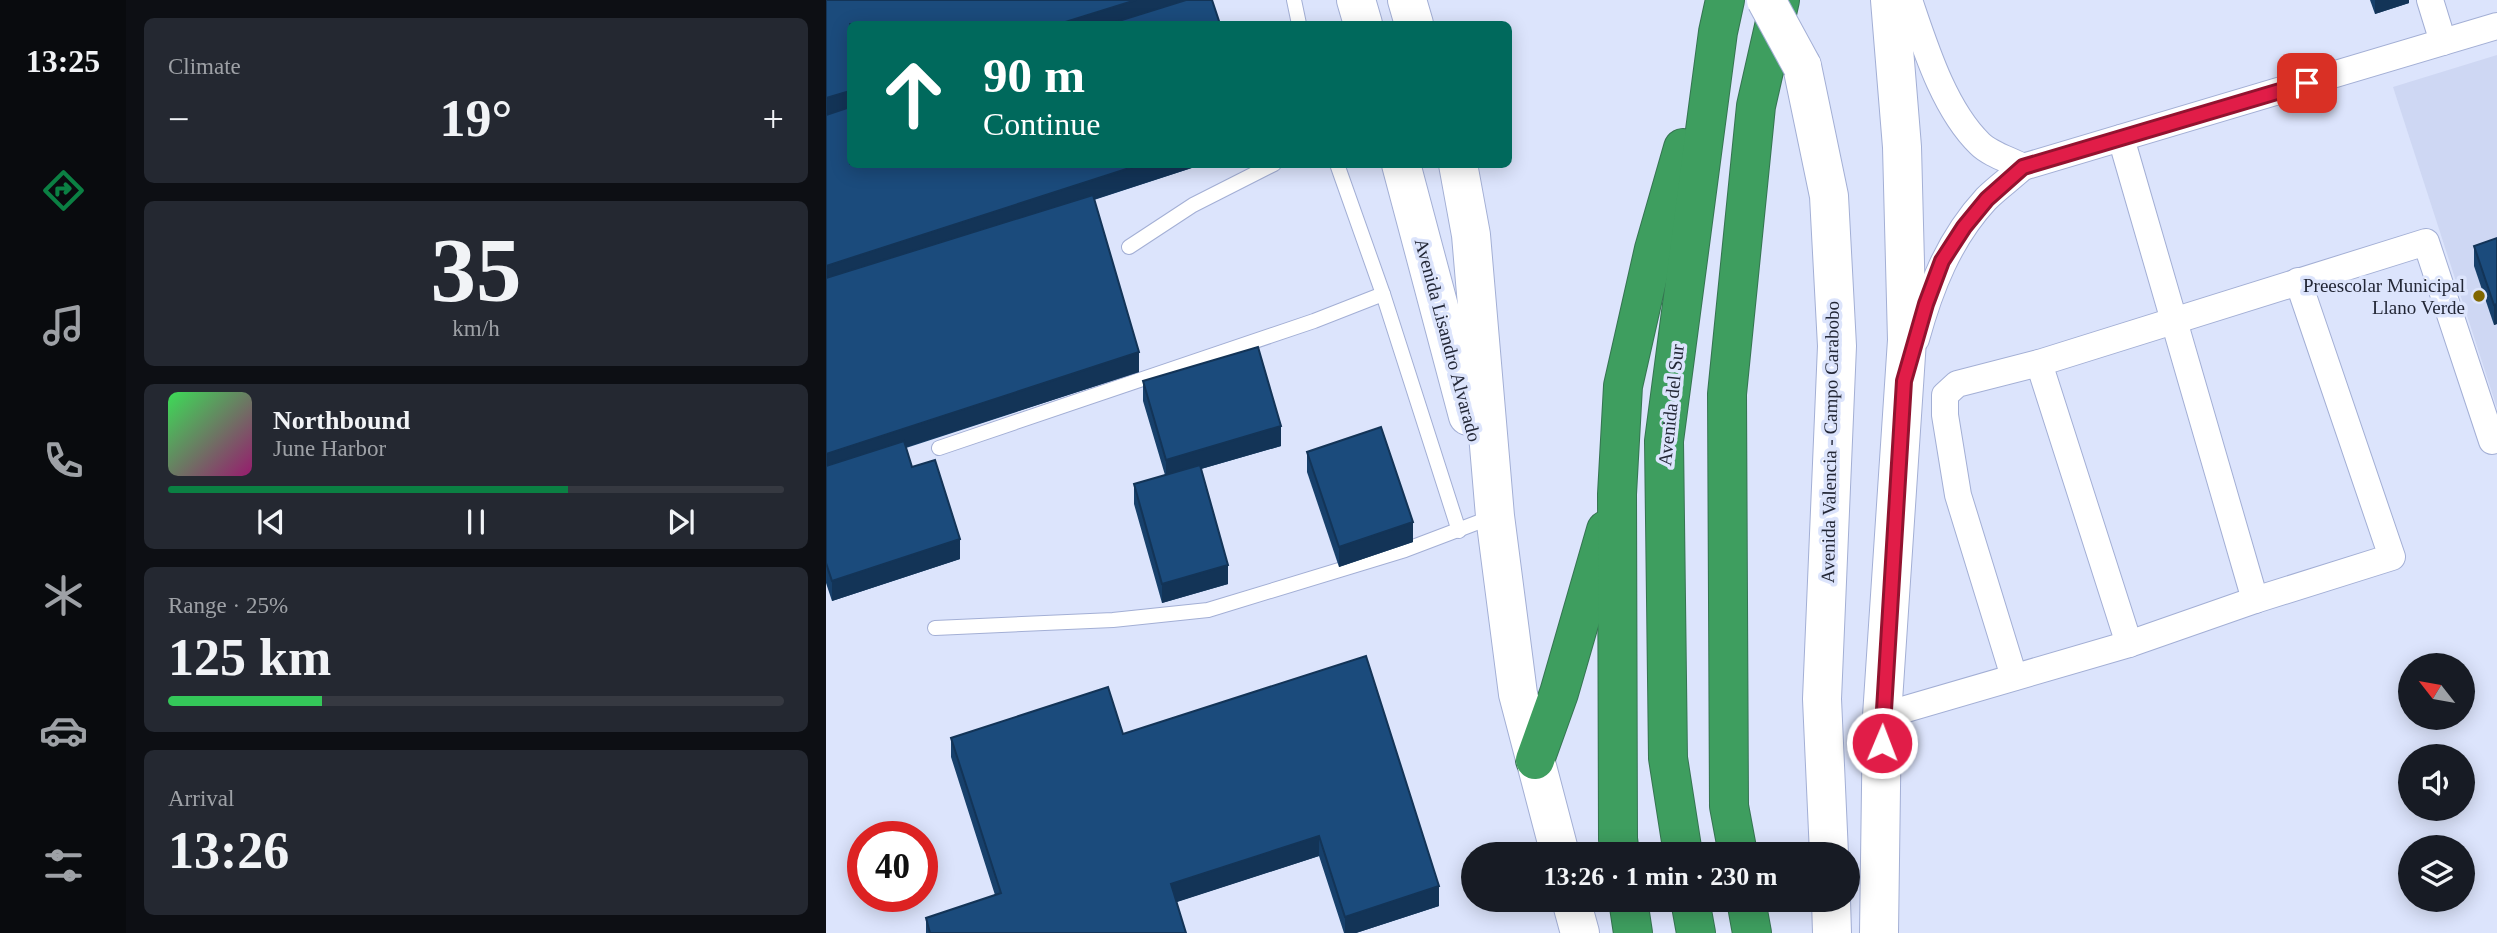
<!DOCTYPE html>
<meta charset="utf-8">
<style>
body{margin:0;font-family:Georgia,serif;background:#242831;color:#f1f3f6;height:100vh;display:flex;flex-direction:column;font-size:26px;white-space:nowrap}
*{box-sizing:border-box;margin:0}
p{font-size:23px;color:#9ea1a6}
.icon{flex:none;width:38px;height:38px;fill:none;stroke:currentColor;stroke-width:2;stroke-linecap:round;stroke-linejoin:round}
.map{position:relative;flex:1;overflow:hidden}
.details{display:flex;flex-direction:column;gap:18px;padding:18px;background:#0d0f14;width:700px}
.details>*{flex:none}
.banner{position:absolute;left:21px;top:21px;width:665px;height:147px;border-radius:10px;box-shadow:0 4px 18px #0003;background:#00695c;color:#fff;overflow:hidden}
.needle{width:46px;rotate:301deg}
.fabs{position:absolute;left:1572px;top:653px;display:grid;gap:14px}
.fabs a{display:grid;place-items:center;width:77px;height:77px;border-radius:50%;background:#171b24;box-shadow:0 4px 18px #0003;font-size:35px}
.speed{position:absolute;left:21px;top:821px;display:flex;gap:14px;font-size:35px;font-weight:700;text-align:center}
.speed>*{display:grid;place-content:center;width:91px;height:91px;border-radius:50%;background:#171b24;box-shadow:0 4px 18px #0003;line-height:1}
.speed .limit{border:10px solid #d22;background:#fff;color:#111}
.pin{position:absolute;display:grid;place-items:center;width:60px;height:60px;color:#fff;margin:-30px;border-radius:14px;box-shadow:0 4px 10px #0006}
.me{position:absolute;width:77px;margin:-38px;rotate:1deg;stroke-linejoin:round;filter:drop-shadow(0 0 5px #0008)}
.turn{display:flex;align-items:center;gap:24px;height:147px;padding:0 21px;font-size:32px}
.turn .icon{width:91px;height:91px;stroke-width:2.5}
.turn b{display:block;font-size:49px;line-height:60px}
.big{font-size:52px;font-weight:600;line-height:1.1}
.details .card{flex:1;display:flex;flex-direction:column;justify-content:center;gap:10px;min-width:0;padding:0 24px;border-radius:10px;background:#242831}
.details .dial{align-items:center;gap:0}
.dial b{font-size:91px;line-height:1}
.song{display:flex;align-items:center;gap:21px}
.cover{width:84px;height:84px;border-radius:10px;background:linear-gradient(135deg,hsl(130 70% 55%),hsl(320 70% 35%))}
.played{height:7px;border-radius:4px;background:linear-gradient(90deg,#0b8043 65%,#363941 65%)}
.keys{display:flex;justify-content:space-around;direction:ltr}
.heat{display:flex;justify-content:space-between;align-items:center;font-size:38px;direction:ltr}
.charge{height:10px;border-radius:5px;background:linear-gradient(90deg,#34c759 25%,#363941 0)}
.trip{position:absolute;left:635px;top:842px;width:399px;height:70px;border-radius:35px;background:#171b24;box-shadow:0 4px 18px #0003;font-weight:600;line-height:70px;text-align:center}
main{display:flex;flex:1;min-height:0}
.tab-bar{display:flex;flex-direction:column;width:126px;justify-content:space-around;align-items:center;background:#090b0e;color:#9ea1a6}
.tab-bar .icon{width:49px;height:49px}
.tab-bar .current{color:#0b8043}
.tab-bar b{font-size:32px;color:#f1f3f6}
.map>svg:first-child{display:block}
.built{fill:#ced7f3}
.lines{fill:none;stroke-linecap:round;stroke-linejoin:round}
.lane-casing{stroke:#a3afd5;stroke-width:16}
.street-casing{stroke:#a3afd5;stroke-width:28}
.secondary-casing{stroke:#a3afd5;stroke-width:40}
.highway-casing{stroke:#357451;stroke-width:40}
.lane{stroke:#fff;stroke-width:14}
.street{stroke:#fff;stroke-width:26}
.secondary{stroke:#fff;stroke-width:38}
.highway{stroke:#3e9e5f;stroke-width:38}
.secondary-bridge-casing{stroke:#a3afd5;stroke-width:40;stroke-linecap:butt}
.secondary-bridge{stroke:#fff;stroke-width:38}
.wall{fill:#17406b}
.shaded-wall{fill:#133457}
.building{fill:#1b4b7c;stroke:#133457;stroke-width:2}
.route-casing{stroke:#92132f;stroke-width:18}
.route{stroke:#e11d48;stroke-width:12}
.poi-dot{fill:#816700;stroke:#dce4fc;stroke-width:2.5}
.labels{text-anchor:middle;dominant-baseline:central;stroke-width:7;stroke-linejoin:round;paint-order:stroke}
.poi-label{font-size:19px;fill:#232736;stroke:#dce4fc;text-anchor:end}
.street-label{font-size:19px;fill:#232736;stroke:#dce4fc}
</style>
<main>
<nav class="tab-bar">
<b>13:25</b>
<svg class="icon current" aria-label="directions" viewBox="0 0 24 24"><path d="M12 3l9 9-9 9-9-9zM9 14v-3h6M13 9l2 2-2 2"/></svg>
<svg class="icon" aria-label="music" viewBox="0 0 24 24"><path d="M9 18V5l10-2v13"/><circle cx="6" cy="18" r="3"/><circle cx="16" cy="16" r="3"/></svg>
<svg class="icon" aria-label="phone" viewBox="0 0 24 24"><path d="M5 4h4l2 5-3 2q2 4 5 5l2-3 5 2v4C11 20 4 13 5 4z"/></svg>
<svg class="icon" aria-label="climate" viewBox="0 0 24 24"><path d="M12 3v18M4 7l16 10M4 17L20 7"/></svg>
<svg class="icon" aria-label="car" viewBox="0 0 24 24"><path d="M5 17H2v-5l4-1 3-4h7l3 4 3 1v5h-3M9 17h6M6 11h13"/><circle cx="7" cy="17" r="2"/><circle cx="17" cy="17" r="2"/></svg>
<svg class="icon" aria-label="filters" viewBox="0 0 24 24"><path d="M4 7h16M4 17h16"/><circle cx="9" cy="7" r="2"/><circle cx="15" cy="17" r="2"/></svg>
</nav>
<section class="details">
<div class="card"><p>Climate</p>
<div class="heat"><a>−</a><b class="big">19°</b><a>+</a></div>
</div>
<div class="card dial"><b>35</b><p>km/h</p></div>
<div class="card">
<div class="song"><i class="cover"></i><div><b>Northbound</b><p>June Harbor</p></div></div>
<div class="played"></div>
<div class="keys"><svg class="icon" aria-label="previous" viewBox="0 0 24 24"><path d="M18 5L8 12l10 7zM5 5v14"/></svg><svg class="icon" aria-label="pause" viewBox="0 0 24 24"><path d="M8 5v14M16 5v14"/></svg><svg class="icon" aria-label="next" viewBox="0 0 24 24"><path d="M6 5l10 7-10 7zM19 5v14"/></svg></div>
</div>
<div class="card"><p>Range · 25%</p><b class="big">125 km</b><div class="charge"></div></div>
<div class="card"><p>Arrival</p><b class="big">13:26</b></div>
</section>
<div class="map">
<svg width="1671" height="933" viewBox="0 0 1671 933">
<rect width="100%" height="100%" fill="#dce4fc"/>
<!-- built -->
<path class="built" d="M1671,55V408L1567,87Z"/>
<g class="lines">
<!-- lane casing -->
<g class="lane-casing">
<g id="lane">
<path d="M468,0L473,24"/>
<path d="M511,164L557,294L633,531"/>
<path d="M303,247L367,205L448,164"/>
<path d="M113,448L488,321L557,294"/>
<path d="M109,628L287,620L382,610L579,550L666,517"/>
</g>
</g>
<!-- street casing -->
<g class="street-casing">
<g id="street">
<path d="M1083,0C1099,47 1118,109 1154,144C1164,154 1184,160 1197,167"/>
<path d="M1604,0L1617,42"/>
<path d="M1295,138L1429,600"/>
<path d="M1090,339C1104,288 1123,239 1160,199C1171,188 1185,178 1197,167L1671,26"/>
<path d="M1213,363L1303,644"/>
<path d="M1188,677L1132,495L1119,415V395L1131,384L1213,363L1600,242L1666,441"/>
<path d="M1056,716L1303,644L1429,600L1566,557L1472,281"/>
</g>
</g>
<!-- secondary casing -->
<g class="secondary-casing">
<g id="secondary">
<path d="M530,0L537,24"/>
<path d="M581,0L588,24"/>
<path d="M976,66L1003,196L1011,346L996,699L1003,854"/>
<path d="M575,164L642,416"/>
<path d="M632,164L645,235L669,516L692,694L734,854"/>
<path d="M745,900L754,933"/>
<path d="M1005,900L1006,933"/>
<path d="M1053,933L1056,716L1081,340L1076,147L1064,0"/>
</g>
</g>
<!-- highway casing -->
<g class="highway-casing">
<g id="highway">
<path d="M709,760L733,693L780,530"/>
<path d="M794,854L792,839L791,494L797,386L828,249L857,148"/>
<path d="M857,854L842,758L838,441L892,32L899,0"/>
<path d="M912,854L903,806L901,394L930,106L954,0"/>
<path d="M802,900L807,933"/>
<path d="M864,900L870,933"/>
<path d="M920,900L926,933"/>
</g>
</g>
<!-- lane -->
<use href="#lane" class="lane"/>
<!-- street -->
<use href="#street" class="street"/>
<!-- secondary -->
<use href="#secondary" class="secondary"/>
<!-- highway -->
<use href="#highway" class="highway"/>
<!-- secondary-bridge casing -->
<g class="secondary-bridge-casing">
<path id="secondary-bridge" d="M940,0L976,66"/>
</g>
<!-- secondary-bridge -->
<use href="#secondary-bridge" class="secondary-bridge"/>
</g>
<!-- wall -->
<g class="wall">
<path d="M0,0L24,164H378L268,200L313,372L80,448L86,467L134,559L6,601L0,583Z"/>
<path d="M1544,0H1583V3L1549,14Z"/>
<path d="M1671,238V324L1668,325L1648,266V246Z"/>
<path d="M317,381L455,446L375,469L402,584L336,603L308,504V484L339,475L317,401Z"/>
<path d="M481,452L587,542L513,567L481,472Z"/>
<path d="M540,656L613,906L530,933H518L493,856L350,902L360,933H100V918L169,895L125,757V738L297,734Z"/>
</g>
<!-- shaded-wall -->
<g class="shaded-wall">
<path d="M310,0H373L296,24H233Z"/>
<path d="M1549,0H1583V3L1549,14Z"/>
<path d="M24,91V110L0,118V98Z"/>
<path d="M316,164H378L0,286V266Z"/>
<path d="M1671,304V324L1668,325V305Z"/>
<path d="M313,352V372L0,473V454Z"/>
<path d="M455,426V446L340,479V460Z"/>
<path d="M587,522V542L513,567V547Z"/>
<path d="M134,539V559L6,601V581Z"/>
<path d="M402,565V584L336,603V584Z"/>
<path d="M493,836V856L345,904V884Z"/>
<path d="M613,886V906L530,933H519V917Z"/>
</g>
<!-- building -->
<g class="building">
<path d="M0,0H310L233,24H24V91L0,98Z"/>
<path d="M360,0H386L394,24H283Z"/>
<path d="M24,107V164H316L0,266V115Z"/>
<path d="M267,195L313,352L0,454V278Z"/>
<path d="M1671,238V304L1668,305L1648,246Z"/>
<path d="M432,347L455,426L340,460L317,381Z"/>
<path d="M555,427L587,522L513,547L481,452Z"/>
<path d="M78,441L86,467L109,460L134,539L6,581L0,563V466Z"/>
<path d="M374,465L402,565L336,584L308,484Z"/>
<path d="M540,656L613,886L519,917L493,836L345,884L360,933H104L100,918L175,893L125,738L282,687L297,734Z"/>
</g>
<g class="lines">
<!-- route casing -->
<g class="route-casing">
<path id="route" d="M1056,743L1078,381L1100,304L1116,261L1138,227L1161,199L1197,167L1481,83"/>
</g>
<!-- route -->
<use href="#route" class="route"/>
</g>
<!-- markers -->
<circle class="poi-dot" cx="1653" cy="296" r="7"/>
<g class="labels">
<!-- poi labels -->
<g class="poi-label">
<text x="1639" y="285">Preescolar Municipal<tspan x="1639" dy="22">Llano Verde</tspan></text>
</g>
<!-- street labels -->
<g class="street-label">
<text transform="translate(622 340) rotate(75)">Avenida Lisandro Alvarado</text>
<text transform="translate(845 405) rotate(-84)">Avenida del Sur</text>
<text transform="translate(1004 442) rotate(-89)">Avenida Valencia - Campo Carabobo</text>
</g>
</g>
</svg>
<div class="fabs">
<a><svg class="needle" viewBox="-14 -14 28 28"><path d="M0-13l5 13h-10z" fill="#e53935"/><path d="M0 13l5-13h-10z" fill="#9ea1a6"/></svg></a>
<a><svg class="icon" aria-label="sound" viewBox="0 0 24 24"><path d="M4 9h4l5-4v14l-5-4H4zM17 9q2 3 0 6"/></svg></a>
<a><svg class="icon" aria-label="layers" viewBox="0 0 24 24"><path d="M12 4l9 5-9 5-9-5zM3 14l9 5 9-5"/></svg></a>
</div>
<div class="speed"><div class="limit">40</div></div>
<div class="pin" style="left:1481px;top:83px;background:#d93025"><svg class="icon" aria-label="arrive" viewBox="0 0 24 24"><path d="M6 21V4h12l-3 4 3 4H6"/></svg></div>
<svg class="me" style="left:1056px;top:743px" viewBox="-20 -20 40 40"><circle r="17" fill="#e11d48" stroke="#fff" stroke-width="3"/><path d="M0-11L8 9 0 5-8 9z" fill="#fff"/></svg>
<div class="trip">13:26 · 1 min · 230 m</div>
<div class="banner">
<div class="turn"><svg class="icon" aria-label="ahead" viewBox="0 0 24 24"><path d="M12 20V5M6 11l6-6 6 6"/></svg><div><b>90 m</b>Continue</div></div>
</div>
</div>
</main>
